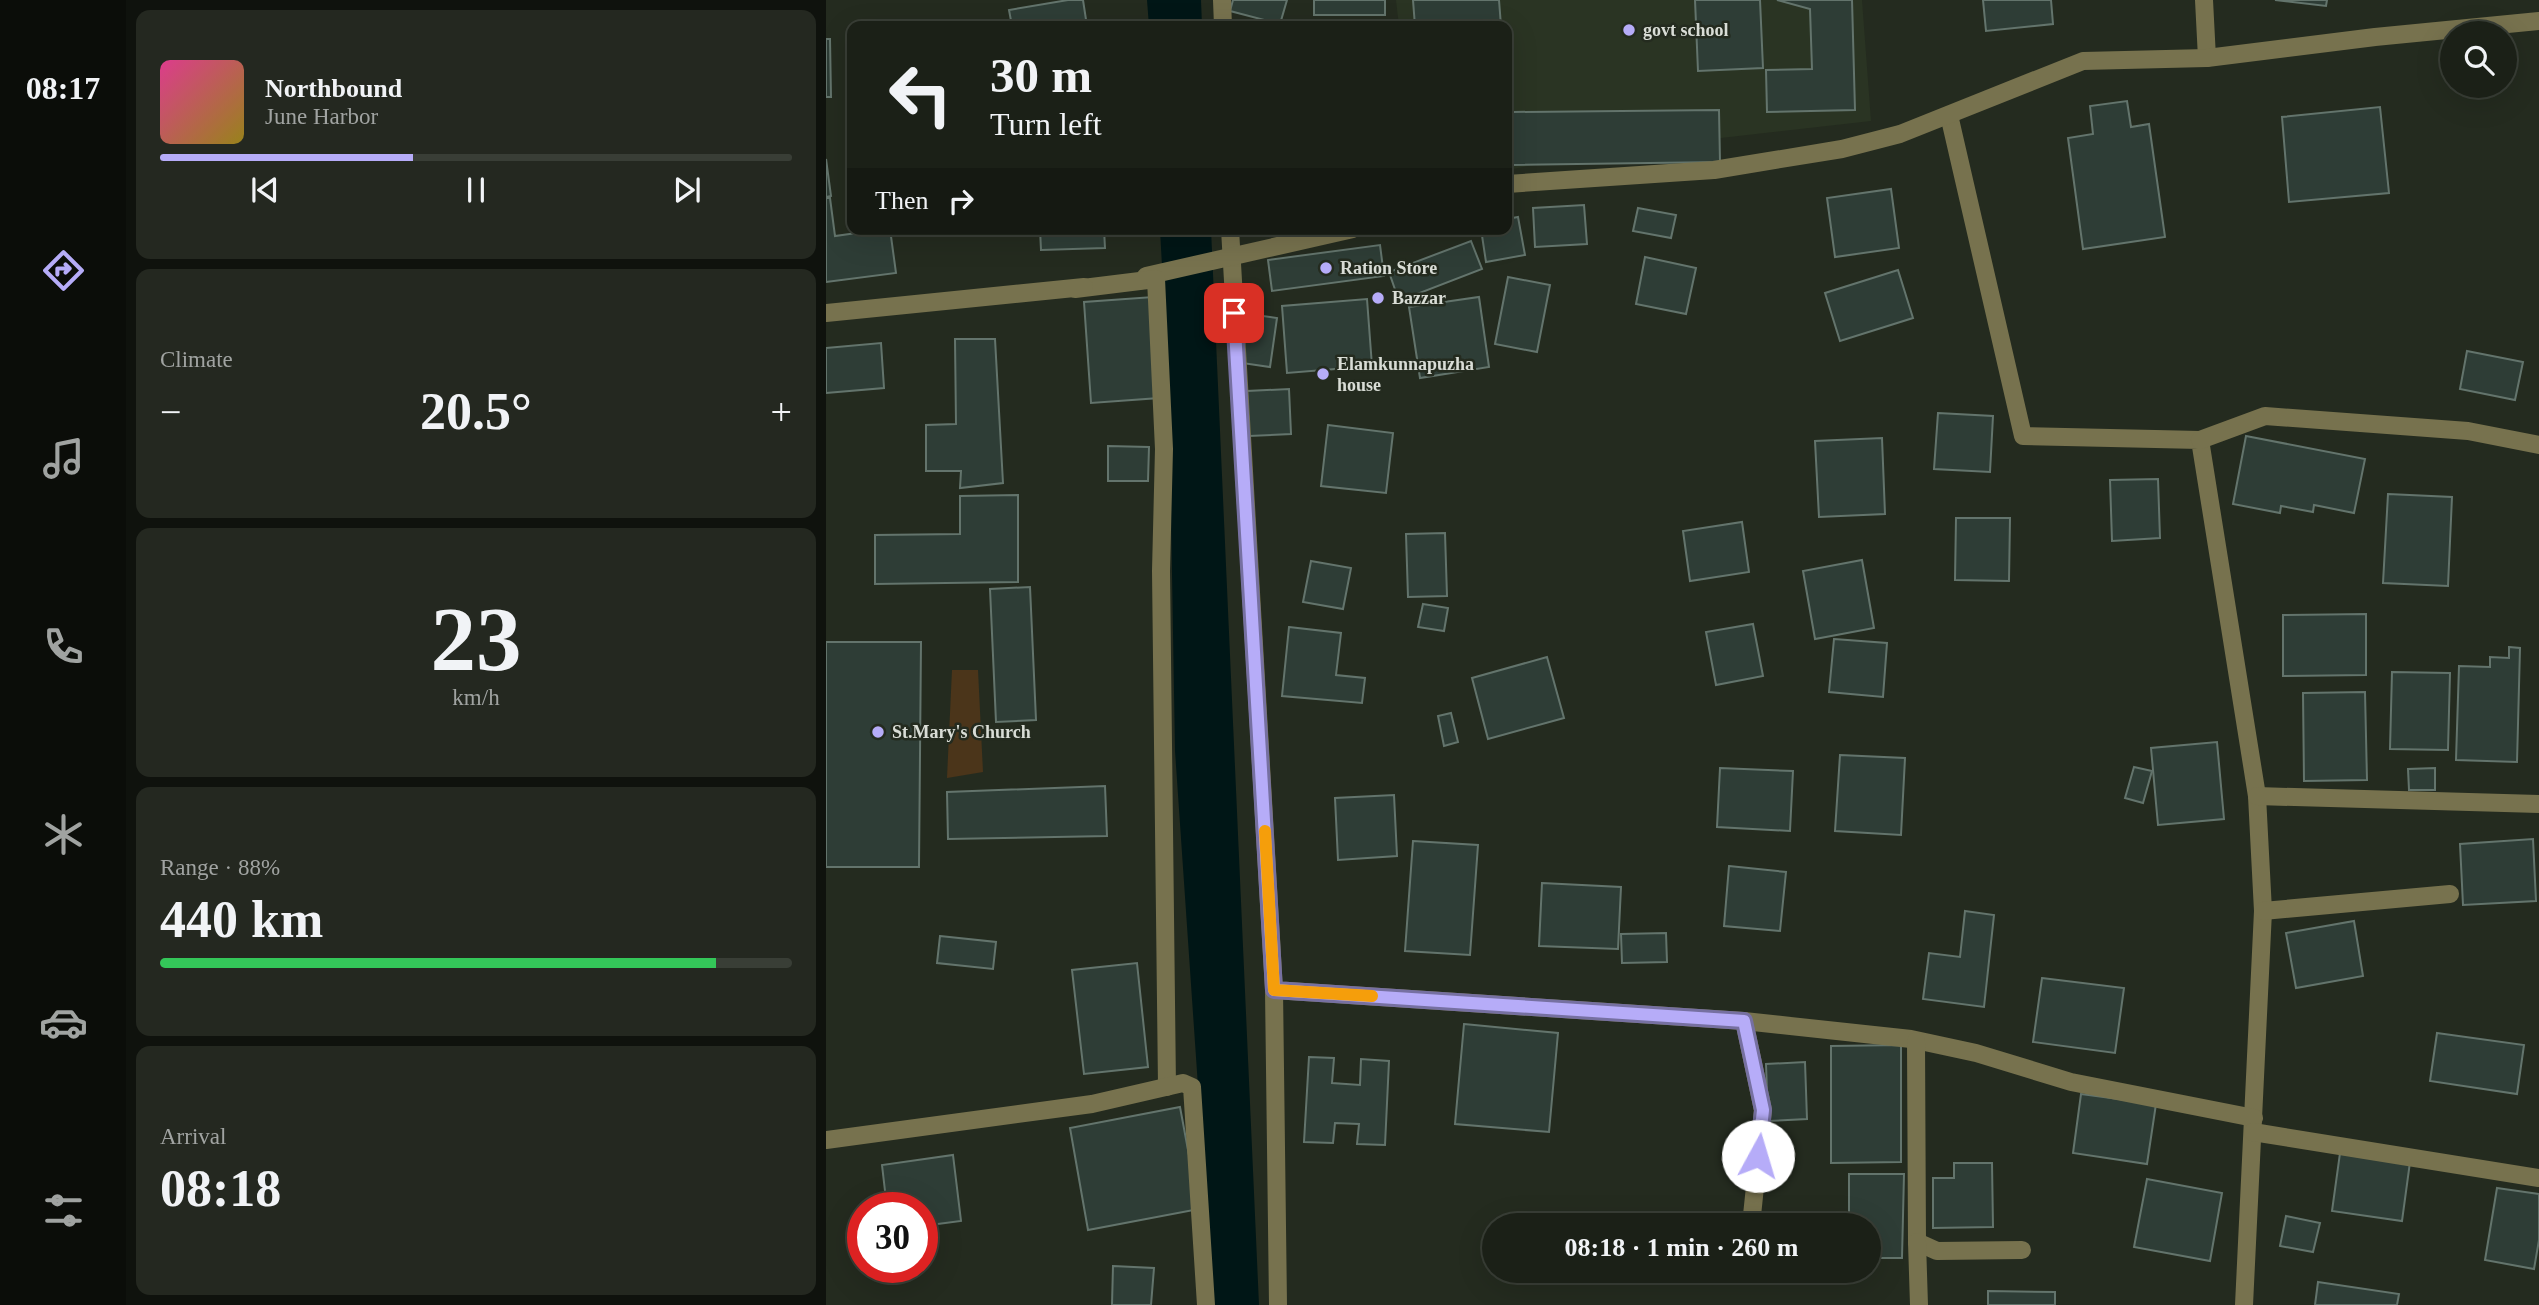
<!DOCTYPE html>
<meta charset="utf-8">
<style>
body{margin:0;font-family:"Times New Roman",serif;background:#242820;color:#f1f3f6;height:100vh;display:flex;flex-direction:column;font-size:26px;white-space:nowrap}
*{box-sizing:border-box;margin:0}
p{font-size:23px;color:#a0a3a1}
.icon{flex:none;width:38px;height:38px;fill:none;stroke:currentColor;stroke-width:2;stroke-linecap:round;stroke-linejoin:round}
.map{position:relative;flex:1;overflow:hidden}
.panel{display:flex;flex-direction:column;gap:10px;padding:10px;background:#0f120d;width:700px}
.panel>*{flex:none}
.guide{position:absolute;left:21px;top:21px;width:665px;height:214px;border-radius:14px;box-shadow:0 7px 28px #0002,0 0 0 2px #393e36;background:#1b2017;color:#f1f3f6;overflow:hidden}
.tools{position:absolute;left:1614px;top:21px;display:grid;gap:14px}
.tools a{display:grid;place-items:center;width:77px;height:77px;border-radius:50%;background:#1b2017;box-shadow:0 7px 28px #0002,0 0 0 2px #393e36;font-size:35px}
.speed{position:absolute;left:21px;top:1192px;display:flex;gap:14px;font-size:35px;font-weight:700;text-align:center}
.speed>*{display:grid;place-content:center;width:91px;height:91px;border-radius:50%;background:#1b2017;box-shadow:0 7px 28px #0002,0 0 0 2px #393e36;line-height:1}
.speed .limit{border:10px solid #d22;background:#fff;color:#111}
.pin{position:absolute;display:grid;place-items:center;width:60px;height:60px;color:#fff;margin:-30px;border-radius:14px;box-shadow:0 4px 10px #0006}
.me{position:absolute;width:77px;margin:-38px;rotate:6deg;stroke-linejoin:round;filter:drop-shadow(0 0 5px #0008)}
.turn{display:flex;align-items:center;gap:24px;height:147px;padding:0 28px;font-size:32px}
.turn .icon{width:91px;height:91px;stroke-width:2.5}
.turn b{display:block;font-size:49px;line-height:60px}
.then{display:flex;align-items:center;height:66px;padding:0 28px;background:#0003;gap:14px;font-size:26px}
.big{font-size:52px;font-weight:700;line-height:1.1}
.panel .tile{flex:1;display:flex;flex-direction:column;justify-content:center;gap:10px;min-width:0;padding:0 24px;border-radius:14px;background:#242820}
.panel .dial{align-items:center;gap:0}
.dial b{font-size:91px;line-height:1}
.song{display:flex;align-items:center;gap:21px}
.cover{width:84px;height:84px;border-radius:10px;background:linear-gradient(135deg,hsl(330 70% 55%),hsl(50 70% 35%))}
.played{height:7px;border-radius:4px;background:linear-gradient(90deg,#b6acf8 40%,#393e36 40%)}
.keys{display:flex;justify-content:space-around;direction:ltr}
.heat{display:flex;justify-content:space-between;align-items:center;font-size:38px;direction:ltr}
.charge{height:10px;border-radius:5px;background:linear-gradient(90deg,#34c759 88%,#393e36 0)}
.trip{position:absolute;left:656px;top:1213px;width:399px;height:70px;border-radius:35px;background:#1b2017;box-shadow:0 7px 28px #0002,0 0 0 2px #393e36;font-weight:700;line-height:70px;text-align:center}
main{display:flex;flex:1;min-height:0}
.tabs{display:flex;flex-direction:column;width:126px;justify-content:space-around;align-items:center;background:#0b0d09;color:#a0a3a1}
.tabs .icon{width:49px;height:49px}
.tabs .current{color:#b6acf8}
.tabs b{font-size:32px;color:#f1f3f6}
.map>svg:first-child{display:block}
.built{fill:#2a3423}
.green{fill:#4b351a}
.water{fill:#001616}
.building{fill:#2e3d36;stroke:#63746c;stroke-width:2}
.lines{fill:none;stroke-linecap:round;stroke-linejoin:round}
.minor{stroke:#77724e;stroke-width:18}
.route-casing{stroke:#7670a1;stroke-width:18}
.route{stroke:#b6acf8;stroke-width:12}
.slow{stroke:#f59e0b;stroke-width:12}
.poi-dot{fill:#b6acf8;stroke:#242b1f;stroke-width:2.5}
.labels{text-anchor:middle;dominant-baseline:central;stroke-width:5;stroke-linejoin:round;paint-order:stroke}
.poi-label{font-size:18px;font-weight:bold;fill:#d9ddd6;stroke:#242b1f;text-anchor:start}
</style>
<main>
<nav class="tabs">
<b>08:17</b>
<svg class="icon current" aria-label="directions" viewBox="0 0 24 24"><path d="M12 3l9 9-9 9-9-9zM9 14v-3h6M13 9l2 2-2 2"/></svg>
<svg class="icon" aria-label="music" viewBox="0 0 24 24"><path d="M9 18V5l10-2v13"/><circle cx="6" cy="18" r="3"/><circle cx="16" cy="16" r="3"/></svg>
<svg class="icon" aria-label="phone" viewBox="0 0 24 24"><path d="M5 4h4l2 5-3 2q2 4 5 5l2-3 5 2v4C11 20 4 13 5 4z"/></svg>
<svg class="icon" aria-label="climate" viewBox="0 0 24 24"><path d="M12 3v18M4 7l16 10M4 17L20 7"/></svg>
<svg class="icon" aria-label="car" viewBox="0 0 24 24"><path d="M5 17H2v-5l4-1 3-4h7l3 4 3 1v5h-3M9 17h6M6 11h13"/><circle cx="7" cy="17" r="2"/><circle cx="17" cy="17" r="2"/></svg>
<svg class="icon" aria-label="filters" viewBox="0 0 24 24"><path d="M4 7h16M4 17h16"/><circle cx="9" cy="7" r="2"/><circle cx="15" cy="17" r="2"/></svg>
</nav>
<section class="panel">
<div class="tile">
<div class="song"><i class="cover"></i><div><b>Northbound</b><p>June Harbor</p></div></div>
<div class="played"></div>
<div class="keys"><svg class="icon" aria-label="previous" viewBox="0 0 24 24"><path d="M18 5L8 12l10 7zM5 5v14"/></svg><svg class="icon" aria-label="pause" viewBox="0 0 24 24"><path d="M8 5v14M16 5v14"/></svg><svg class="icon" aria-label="next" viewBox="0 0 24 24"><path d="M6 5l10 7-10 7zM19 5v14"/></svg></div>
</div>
<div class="tile"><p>Climate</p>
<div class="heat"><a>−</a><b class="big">20.5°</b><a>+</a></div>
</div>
<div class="tile dial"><b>23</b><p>km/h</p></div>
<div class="tile"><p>Range · 88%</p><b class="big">440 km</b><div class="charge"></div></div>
<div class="tile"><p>Arrival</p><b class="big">08:18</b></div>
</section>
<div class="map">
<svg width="1713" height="1305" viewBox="0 0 1713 1305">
<rect width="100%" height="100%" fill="#242b1f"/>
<!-- built -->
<path class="built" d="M570,0H1036L1045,121L781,151L681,170V26H573Z"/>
<!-- green -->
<path class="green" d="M126,670H152L157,772L121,778Z"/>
<!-- water -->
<g class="water">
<path d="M321,0H375L376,26H323Z"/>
<path d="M334,229H385L433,1305H387L349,751L343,396Z"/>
</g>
<!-- building -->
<g class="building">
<path d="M242,0H257L261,26H186L183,10Z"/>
<path d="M407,0H461L454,24L404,11Z"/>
<rect x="488" y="0" width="71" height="15"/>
<path d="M587,0H673L675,26H589Z"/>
<path d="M869,0H934L937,68L872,71Z"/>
<path d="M951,0H1026L1029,110L941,112L940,70L986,69L984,9Z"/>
<path d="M1157,0H1225L1227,24L1160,31Z"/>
<path d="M1449,0H1501L1500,6Z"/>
<path d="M0,39H4L5,97H0Z"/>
<path d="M1301,101L1305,127L1323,124L1339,237L1257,249L1242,138L1267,134L1264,106Z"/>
<path d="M1554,107L1563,193L1463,202L1456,117Z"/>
<path d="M893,110L894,162L687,165V112Z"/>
<path d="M0,159L5,196L0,197Z"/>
<path d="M1065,189L1073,248L1009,257L1001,198Z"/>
<path d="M0,198H4L9,236L38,232V229H64L70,273L0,282Z"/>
<path d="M758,205L761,244L709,247L707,208Z"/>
<path d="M812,208L850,215L845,238L807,231Z"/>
<path d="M692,217L699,255L660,262L655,229H681V219Z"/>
<path d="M214,229H278L279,248L215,250Z"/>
<path d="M645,241L656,269L573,301L563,272Z"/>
<path d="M554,245L558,276L446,291L442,260Z"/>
<path d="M819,257L870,268L860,314L810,304Z"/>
<path d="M1072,270L1087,318L1014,341L999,293Z"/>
<path d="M682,277L724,285L711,352L669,344Z"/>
<path d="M327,297L333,398L265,403L258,302Z"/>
<path d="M653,297L663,367L594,378L583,307Z"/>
<path d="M541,299L546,366L461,373L456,306Z"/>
<path d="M422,314L451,318L444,367L416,363Z"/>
<path d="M129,339H169L177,483L134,488L135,471H100V425L130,424Z"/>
<path d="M55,343L58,388L0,393V348Z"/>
<path d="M1641,351L1697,362L1689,400L1634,389Z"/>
<path d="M463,389L465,434L423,436L421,391Z"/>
<path d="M1112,413L1167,416L1164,472L1108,469Z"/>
<path d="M502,425L567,433L560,493L495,486Z"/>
<path d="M1420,436L1539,459L1528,513L1488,505L1487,512L1455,506L1454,513L1407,504Z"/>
<path d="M1056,438L1059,514L993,517L989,441Z"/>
<path d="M282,446L323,447L322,481H282Z"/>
<path d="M1332,479L1334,538L1286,541L1284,480Z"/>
<path d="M1562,494L1626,497L1622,586L1557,583Z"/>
<path d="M192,495V582L49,584V535L134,534V496Z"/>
<path d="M1130,518H1184L1183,581L1129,580Z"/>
<path d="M916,522L923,572L864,581L857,531Z"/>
<path d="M619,533L621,596L582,597L580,534Z"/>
<path d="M1036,560L1048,628L989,639L977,571Z"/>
<path d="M485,561L525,568L517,609L477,602Z"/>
<path d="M204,587L210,720L170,722L164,589Z"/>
<path d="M597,604L622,608L618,631L592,627Z"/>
<path d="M1540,614V675L1457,676V615Z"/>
<path d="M927,624L937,676L890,685L880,632Z"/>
<path d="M463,627L515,633L510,675L539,678L536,703L456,696Z"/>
<path d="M1008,639L1061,643L1057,697L1003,692Z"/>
<path d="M0,642H95L93,867H0Z"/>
<path d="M1683,647L1694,648L1691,762L1630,760L1633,666L1664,667V657L1683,658Z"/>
<path d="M721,657L738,718L662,739L646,678Z"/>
<path d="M1566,672L1624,673L1622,750L1564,749Z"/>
<path d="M1539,692L1541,780L1478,781L1477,693Z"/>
<path d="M625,713L632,742L618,746L612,716Z"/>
<path d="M1391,742L1398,819L1332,825L1325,748Z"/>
<path d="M1014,755L1079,758L1075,835L1009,831Z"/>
<path d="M1308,767L1326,771L1317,803L1299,798Z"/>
<path d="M894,768L967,771L964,831L891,827Z"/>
<path d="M1609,768V790H1583L1582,769Z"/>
<path d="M279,786L281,836L122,839L121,792Z"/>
<path d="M568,795L571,856L512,860L509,798Z"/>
<path d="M1707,839L1710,901L1637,905L1634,844Z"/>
<path d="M587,841L652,845L644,955L579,951Z"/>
<path d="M903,866L960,872L954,931L898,926Z"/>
<path d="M716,883L795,887L792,949L713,946Z"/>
<path d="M1139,911L1168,915L1158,1007L1097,999L1103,953L1134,957Z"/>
<path d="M1528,921L1537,976L1470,988L1460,933Z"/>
<path d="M840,933L841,962L796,963L795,934Z"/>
<path d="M114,936L170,942L167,969L111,963Z"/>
<path d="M311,963L322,1067L258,1074L246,970Z"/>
<path d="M1216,978L1298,988L1289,1053L1207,1042Z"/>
<path d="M638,1024L732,1033L723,1132L629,1124Z"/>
<path d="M1611,1033L1698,1045L1691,1094L1604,1081Z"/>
<path d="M1075,1045V1162L1005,1163V1046Z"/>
<path d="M483,1057L508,1058L506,1083L534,1085L535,1059L563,1061L559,1145L531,1144L533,1124L509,1123L507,1143L478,1142Z"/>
<path d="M979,1062L981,1119L942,1121L940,1064Z"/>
<path d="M1255,1094L1330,1104L1321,1164L1247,1153Z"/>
<path d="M354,1107L373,1209L262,1230L244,1128Z"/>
<path d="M1514,1153L1584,1162L1576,1221L1506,1211Z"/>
<path d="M127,1155L135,1221L96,1226V1208H61L56,1165Z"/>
<path d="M1128,1163H1166L1167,1227L1107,1228V1178H1128Z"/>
<path d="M1023,1174H1078L1076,1258H1043V1225H1023Z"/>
<path d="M1321,1179L1396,1193L1384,1261L1308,1247Z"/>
<path d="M1671,1188L1713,1194V1240L1708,1269L1659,1260Z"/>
<path d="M1460,1216L1494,1223L1487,1252L1454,1246Z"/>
<rect x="934" y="1223" width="80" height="2"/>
<path d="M287,1266L328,1268L325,1305H286Z"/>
<path d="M1492,1282L1573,1294L1571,1305H1489Z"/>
<path d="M1162,1291L1229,1292V1305H1162Z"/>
</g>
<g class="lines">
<!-- minor -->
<g class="minor">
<path d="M396,0L397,26"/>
<path d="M1378,0L1381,58"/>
<path d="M1123,115L1197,436L1374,440L1431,796L1437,911L1418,1305"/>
<path d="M681,184L888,170L1016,149L1074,134L1257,61L1381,58L1549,37L1713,21"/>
<path d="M404,229L448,990L918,1021L1085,1039L1150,1053L1245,1082L1428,1118"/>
<path d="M320,276L527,229"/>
<path d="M249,289L330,279L338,449L335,571L341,1087"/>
<path d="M0,313L258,287"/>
<path d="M1374,440L1439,416L1642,431L1713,445"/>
<path d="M1431,796L1713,804"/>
<path d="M1437,911L1624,894"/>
<path d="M448,990L452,1305"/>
<path d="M918,1021L937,1110L925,1225"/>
<path d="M1090,1041L1091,1242L1111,1251L1196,1250"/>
<path d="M1427,1132L1713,1178"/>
<path d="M0,1140L266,1104L357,1083L366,1087L380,1305"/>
<path d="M1091,1242L1093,1305"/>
</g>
</g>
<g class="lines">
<!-- route casing -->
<g class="route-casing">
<path id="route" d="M408,313L448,990L918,1021L937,1110L932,1156"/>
</g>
<!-- route -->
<use href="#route" class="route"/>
<!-- slow -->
<path class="slow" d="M439,831L448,990L546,996"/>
</g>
<!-- markers -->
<g class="poi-dot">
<circle cx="803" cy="30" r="7"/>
<circle cx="500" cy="268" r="7"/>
<circle cx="552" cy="298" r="7"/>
<circle cx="497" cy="374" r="7"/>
<circle cx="52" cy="732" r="7"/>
</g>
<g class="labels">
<!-- poi labels -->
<g class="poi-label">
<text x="817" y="30">govt school</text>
<text x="514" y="268">Ration Store</text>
<text x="566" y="298">Bazzar</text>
<text x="511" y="364">Elamkunnapuzha<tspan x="511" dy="21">house</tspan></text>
<text x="66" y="732">St.Mary's Church</text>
</g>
</g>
</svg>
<div class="tools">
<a><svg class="icon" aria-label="search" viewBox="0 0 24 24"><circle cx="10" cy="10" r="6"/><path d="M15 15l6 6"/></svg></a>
</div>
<div class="speed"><div class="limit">30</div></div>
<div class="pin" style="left:408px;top:313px;background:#d93025"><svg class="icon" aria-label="arrive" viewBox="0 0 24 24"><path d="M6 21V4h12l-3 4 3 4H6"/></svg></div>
<svg class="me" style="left:932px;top:1156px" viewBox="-20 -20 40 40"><circle r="19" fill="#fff"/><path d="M0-13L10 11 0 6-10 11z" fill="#b6acf8"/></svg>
<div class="trip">08:18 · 1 min · 260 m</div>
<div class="guide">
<div class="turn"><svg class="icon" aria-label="left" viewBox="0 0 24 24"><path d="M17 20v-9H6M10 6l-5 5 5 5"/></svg><div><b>30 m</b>Turn left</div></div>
<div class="then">Then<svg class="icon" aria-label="right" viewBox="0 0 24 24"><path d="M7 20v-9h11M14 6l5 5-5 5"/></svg></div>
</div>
</div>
</main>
